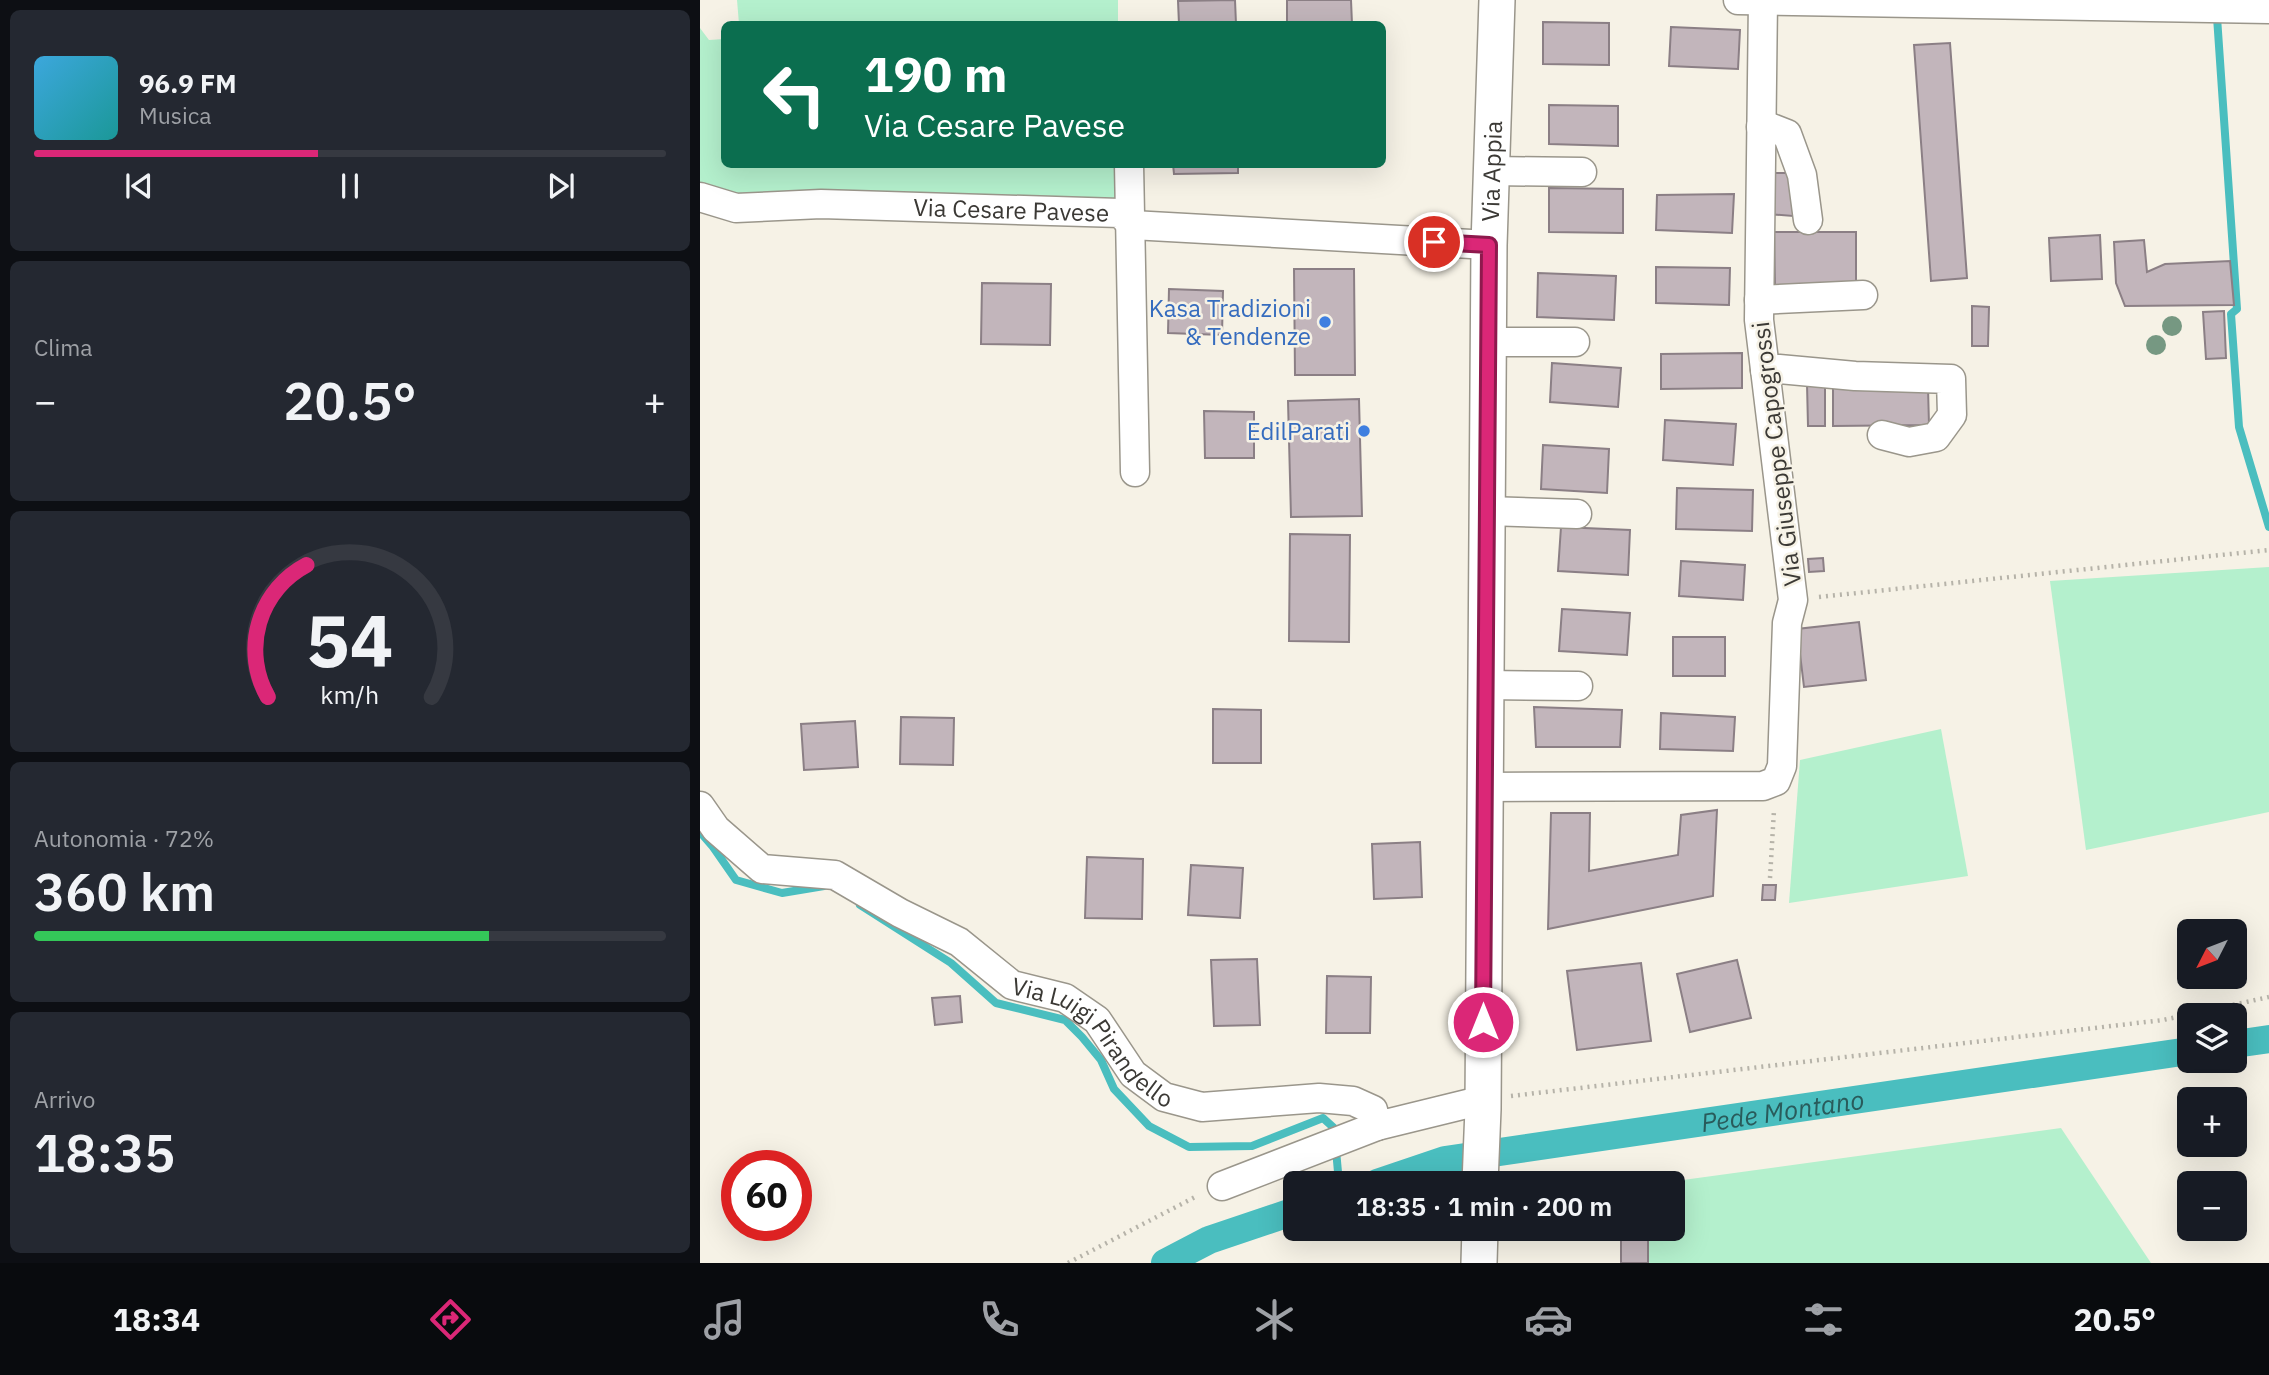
<!DOCTYPE html>
<html lang="it">
<meta charset="utf-8">
<style>
body{margin:0;font-family:"IBM Plex Sans",sans-serif;background:#242831;color:#f1f3f6;height:100vh;display:flex;flex-direction:column;font-size:26px;white-space:nowrap}
*{box-sizing:border-box;margin:0}
p{font-size:23px;color:#9ea1a6}
.icon{flex:none;width:38px;height:38px;fill:none;stroke:currentColor;stroke-width:2;stroke-linecap:round;stroke-linejoin:round}
.map{position:relative;flex:1;overflow:hidden}
.side{display:flex;flex-direction:column;gap:10px;padding:10px;background:#0d0f14;width:700px}
.side>*{flex:none}
.hud{position:absolute;left:21px;top:21px;width:665px;height:147px;border-radius:10px;box-shadow:0 7px 28px #0002;background:#0b6e4f;color:#fff;overflow:hidden}
.needle{width:46px;rotate:228deg}
.controls{position:absolute;left:1477px;top:919px;display:grid;gap:14px}
.controls a{display:grid;place-items:center;width:70px;height:70px;border-radius:10px;background:#171b24;box-shadow:0 7px 28px #0002;font-size:35px}
.speed{position:absolute;left:21px;top:1150px;display:flex;gap:14px;font-size:35px;font-weight:700;text-align:center}
.speed>*{display:grid;place-content:center;width:91px;height:91px;border-radius:50%;background:#171b24;box-shadow:0 7px 28px #0002;line-height:1}
.speed .limit{border:10px solid #d22;background:#fff;color:#111}
.pin{position:absolute;display:grid;place-items:center;width:60px;height:60px;color:#fff;margin:-30px;border:4px solid #fff;border-radius:50%;box-shadow:0 2px 7px #0007}
.me{position:absolute;width:77px;margin:-38px;rotate:0deg;stroke-linejoin:round;filter:drop-shadow(0 0 5px #0008)}
.turn{display:flex;align-items:center;gap:24px;height:147px;padding:0 28px;font-size:32px}
.turn .icon{width:91px;height:91px;stroke-width:2.5}
.turn b{display:block;font-size:49px;line-height:60px}
.big{font-size:52px;font-weight:600;line-height:1.1}
.side .widget{flex:1;display:flex;flex-direction:column;justify-content:center;gap:10px;min-width:0;padding:0 24px;border-radius:10px;background:#242831}
.side .dial{align-items:center;gap:0}
.dial svg{height:182px;overflow:visible;fill:none;stroke:#363941;stroke-width:7;stroke-linecap:round;text-anchor:middle}
.dial text{fill:#f1f3f6;stroke:none}
.song{display:flex;align-items:center;gap:21px}
.cover{width:84px;height:84px;border-radius:10px;background:linear-gradient(135deg,hsl(200 70% 55%),hsl(180 70% 35%))}
.played{height:7px;border-radius:4px;background:linear-gradient(90deg,#db2777 45%,#363941 45%)}
.keys{display:flex;justify-content:space-around;direction:ltr}
.heat{display:flex;justify-content:space-between;align-items:center;font-size:38px;direction:ltr}
.charge{height:10px;border-radius:5px;background:linear-gradient(90deg,#34c759 72%,#363941 0)}
.trip{position:absolute;left:583px;top:1171px;width:402px;height:70px;border-radius:10px;background:#171b24;box-shadow:0 7px 28px #0002;font-weight:600;line-height:70px;text-align:center}
.tab-bar{display:flex;height:112px;justify-content:space-around;align-items:center;background:#090b0e;color:#9ea1a6}
.tab-bar .icon{width:49px;height:49px}
.tab-bar .current{color:#db2777}
.tab-bar b{font-size:32px;color:#f1f3f6}
main{display:flex;flex:1;min-height:0}
.map>svg:first-child{display:block}
.green{fill:#b4f0cd}
.lines{fill:none;stroke-linecap:round;stroke-linejoin:round}
.stream{stroke:#4abebf;stroke-width:8}
.canal{stroke:#4abebf;stroke-width:28}
.building{fill:#c2b5bb;stroke:#8b7f85;stroke-width:2}
.minor-casing{stroke:#9a968b;stroke-width:31}
.major-casing{stroke:#9a968b;stroke-width:38}
.path{stroke:#b6b3a9;stroke-width:4.5;stroke-dasharray:2 5;stroke-linecap:butt}
.minor{stroke:#fff;stroke-width:28}
.major{stroke:#fff;stroke-width:35}
.tree{fill:#769882}
.route-casing{stroke:#8e194d;stroke-width:18}
.route{stroke:#db2777;stroke-width:12}
.shop-dot{fill:#3f7fe0;stroke:#f6f2e6;stroke-width:2.5}
.labels{text-anchor:middle;dominant-baseline:central;stroke-width:5;stroke-linejoin:round;paint-order:stroke}
.street-label{font-size:24px;fill:#3b3935;stroke:#f6f2e6}
.shop-label{font-size:24px;fill:#366cbe;stroke:#f6f2e6;text-anchor:end}
.water-label{font-size:26px;font-style:italic;fill:#295b5b;stroke:#f6f2e6}
</style>
<main>
<section class="side">
<div class="widget">
<div class="song"><i class="cover"></i><div><b>96.9 FM</b><p>Musica</p></div></div>
<div class="played"></div>
<div class="keys"><svg class="icon" aria-label="previous" viewBox="0 0 24 24"><path d="M18 5L8 12l10 7zM5 5v14"/></svg><svg class="icon" aria-label="pause" viewBox="0 0 24 24"><path d="M8 5v14M16 5v14"/></svg><svg class="icon" aria-label="next" viewBox="0 0 24 24"><path d="M6 5l10 7-10 7zM19 5v14"/></svg></div>
</div>
<div class="widget"><p>Clima</p>
<div class="heat"><a>−</a><b class="big">20.5°</b><a>+</a></div>
</div>
<div class="widget dial"><svg viewBox="0 0 100 80">
<path d="M14 69A42 42 0 1 1 86 69"/>
<path d="M14 69A42 42 0 0 1 31 11" stroke="#db2777"/>
<text x="50" y="56" font-size="32" font-weight="700">54</text>
<text x="50" y="72" font-size="11">km/h</text>
</svg></div>
<div class="widget"><p>Autonomia · 72%</p><b class="big">360 km</b><div class="charge"></div></div>
<div class="widget"><p>Arrivo</p><b class="big">18:35</b></div>
</section>
<div class="map">
<svg width="1569" height="1263" viewBox="0 0 1569 1263">
<rect width="100%" height="100%" fill="#f6f2e6"/>
<!-- green -->
<g class="green">
<path d="M37,0H418V24H39Z"/>
<path d="M0,28L9,40L24,39V164L415,165V205L31,199L0,187Z"/>
<path d="M1569,567V812L1386,850L1350,581Z"/>
<path d="M1241,729L1268,876L1089,903L1100,760Z"/>
<path d="M1361,1128L1451,1263H948V1229L973,1228V1183H961Z"/>
</g>
<g class="lines">
<!-- stream -->
<g class="stream">
<path d="M1517,17L1537,309L1531,314L1539,427L1569,527"/>
<path d="M0,832L13,847L36,880L82,893L124,886"/>
<path d="M160,905L251,963L296,1003L365,1020L382,1037L401,1060L414,1089L449,1126L489,1147L552,1146L623,1118L634,1128L639,1183"/>
</g>
<!-- canal -->
<g class="canal">
<path d="M1535,1044L1569,1039"/>
<path id="s1" d="M677,1183L745,1160L1489,1051"/>
<path d="M465,1263L509,1240L595,1211"/>
</g>
</g>
<!-- building -->
<g class="building">
<path d="M535,0L536,24H479L478,1Z"/>
<path d="M587,0H651L652,24H587Z"/>
<path d="M843,22L909,23V65L843,64Z"/>
<path d="M971,27L1040,30L1038,69L969,66Z"/>
<path d="M1250,43L1267,278L1231,281L1214,45Z"/>
<path d="M849,105L918,106V146L849,144Z"/>
<path d="M473,164H538V173L474,174Z"/>
<path d="M1068,173H1094L1093,216L1067,214Z"/>
<path d="M849,188L923,189V233L849,232Z"/>
<path d="M1034,194L1032,233L956,230L957,195Z"/>
<path d="M1074,232H1156V287H1075Z"/>
<path d="M1400,235L1402,279L1351,281L1349,238Z"/>
<path d="M1444,240L1447,272L1465,264L1530,261L1534,305L1425,306L1416,283L1414,242Z"/>
<path d="M956,267L1030,268L1029,305L956,303Z"/>
<path d="M594,269H654L655,375H595Z"/>
<path d="M838,273L916,276L914,320L837,317Z"/>
<path d="M282,283L351,284L350,345L281,344Z"/>
<path d="M469,289L523,291L522,335L468,333Z"/>
<path d="M1272,306L1289,307L1288,346H1272Z"/>
<path d="M1524,311L1526,358L1506,359L1503,312Z"/>
<path d="M1042,353V388L961,389V354Z"/>
<path d="M852,363L921,368L918,407L850,402Z"/>
<path d="M1107,384H1125V426H1108Z"/>
<path d="M1228,387L1229,425L1133,426V388Z"/>
<path d="M659,399L662,516L591,517L588,401Z"/>
<path d="M504,411L554,412V458H505Z"/>
<path d="M965,420L1036,424L1033,465L963,460Z"/>
<path d="M843,445L909,449L907,493L841,489Z"/>
<path d="M977,488L1053,490L1052,531L976,529Z"/>
<path d="M861,527L930,530L928,575L858,571Z"/>
<path d="M590,534L650,535L649,642L589,641Z"/>
<path d="M1123,558L1124,571L1109,572L1108,559Z"/>
<path d="M981,561L1045,565L1043,600L979,596Z"/>
<path d="M862,609L930,613L927,655L859,651Z"/>
<path d="M1159,622L1166,680L1104,687L1097,629Z"/>
<rect x="973" y="637" width="52" height="39"/>
<path d="M834,707L922,710L920,747H836Z"/>
<path d="M513,709L561,710V763H513Z"/>
<path d="M961,713L1035,717L1033,751L960,749Z"/>
<path d="M201,717L254,718L253,765L200,764Z"/>
<path d="M155,721L158,767L104,770L101,724Z"/>
<path d="M1017,810L1013,896L848,929L851,813H890L889,871L978,855L981,815Z"/>
<path d="M720,842L722,897L674,899L672,844Z"/>
<path d="M387,857L443,859L442,919L385,918Z"/>
<path d="M491,865L543,868L540,918L488,915Z"/>
<path d="M1063,885H1076L1075,900H1062Z"/>
<path d="M557,959L560,1025L514,1026L511,960Z"/>
<path d="M1037,960L1051,1018L990,1032L977,974Z"/>
<path d="M941,963L951,1041L877,1050L867,971Z"/>
<path d="M627,976L671,977L670,1033H626Z"/>
<path d="M260,996L262,1022L235,1025L232,998Z"/>
<rect x="921" y="1228" width="27" height="35"/>
</g>
<g class="lines">
<!-- minor casing -->
<g class="minor-casing">
<g id="minor">
<path d="M1038,0L1569,9"/>
<path d="M1061,127H1069L1087,134L1102,175L1108,220"/>
<path d="M429,164L435,472"/>
<path d="M791,171L882,172"/>
<path id="s2" d="M0,197L36,208L121,204L420,213L432,225L789,245"/>
<path d="M1059,300L1163,295"/>
<path d="M788,342H875"/>
<path d="M1065,370L1079,369L1155,376L1251,379L1252,415L1236,437L1209,442L1182,435"/>
<path d="M787,511L877,514"/>
<path d="M785,685L878,686"/>
<path d="M784,787L1063,786L1076,781L1082,766L1087,623L1093,600L1059,320L1063,0"/>
<path id="s3" d="M0,806L16,829L62,869L135,875L200,913L259,942L312,985L365,998L397,1020L433,1074L464,1097L502,1107L619,1098L653,1101L673,1110L677,1126L783,1100"/>
<path d="M522,1186L677,1126"/>
</g>
</g>
<!-- major casing -->
<g class="major-casing">
<g id="major">
<path id="s4" d="M780,1183L783,1109L789,245L797,0"/>
<path d="M779,1263L780,1228"/>
</g>
</g>
<!-- path -->
<g class="path">
<path d="M1119,597L1569,550"/>
<path d="M1070,878L1074,810"/>
<path d="M811,1096L1463,1020L1569,997"/>
<path d="M368,1263L497,1196"/>
</g>
<!-- minor -->
<use href="#minor" class="minor"/>
<!-- major -->
<use href="#major" class="major"/>
</g>
<!-- trees -->
<g class="tree">
<circle cx="1472" cy="326" r="10"/>
<circle cx="1456" cy="345" r="10"/>
</g>
<g class="lines">
<!-- route casing -->
<g class="route-casing">
<path id="route" d="M734,242L789,245L783,1022"/>
</g>
<!-- route -->
<use href="#route" class="route"/>
</g>
<!-- markers -->
<g class="shop-dot">
<circle cx="625" cy="322" r="7"/>
<circle cx="664" cy="431" r="7"/>
</g>
<g class="labels">
<!-- street labels -->
<g class="street-label">
<text stroke="none"><textPath href="#s4" startOffset="1012">Via Appia</textPath></text>
<text stroke="none"><textPath href="#s2" startOffset="313">Via Cesare Pavese</textPath></text>
<text transform="translate(1076 454) rotate(-97)">Via Giuseppe Capogrossi</text>
<text stroke="none"><textPath href="#s3" startOffset="474">Via Luigi Pirandello</textPath></text>
</g>
<!-- shop labels -->
<g class="shop-label">
<text x="611" y="308">Kasa Tradizioni<tspan x="611" dy="28">&amp; Tendenze</tspan></text>
<text x="650" y="431">EdilParati</text>
</g>
<!-- water labels -->
<g class="water-label">
<text stroke="none"><textPath href="#s1" startOffset="413">Pede Montano</textPath></text>
</g>
</g>
</svg>
<div class="controls">
<a><svg class="needle" viewBox="-14 -14 28 28"><path d="M0-13l5 13h-10z" fill="#e53935"/><path d="M0 13l5-13h-10z" fill="#9ea1a6"/></svg></a>
<a><svg class="icon" aria-label="layers" viewBox="0 0 24 24"><path d="M12 4l9 5-9 5-9-5zM3 14l9 5 9-5"/></svg></a>
<a>+</a>
<a>−</a>
</div>
<div class="speed"><div class="limit">60</div></div>
<div class="pin" style="left:734px;top:242px;background:#d93025"><svg class="icon" aria-label="arrive" viewBox="0 0 24 24"><path d="M6 21V4h12l-3 4 3 4H6"/></svg></div>
<svg class="me" style="left:783px;top:1022px" viewBox="-20 -20 40 40"><circle r="17" fill="#db2777" stroke="#fff" stroke-width="3"/><path d="M0-11L8 9 0 5-8 9z" fill="#fff"/></svg>
<div class="trip">18:35 · 1 min · 200 m</div>
<div class="hud">
<div class="turn"><svg class="icon" aria-label="left" viewBox="0 0 24 24"><path d="M17 20v-9H6M10 6l-5 5 5 5"/></svg><div><b>190 m</b>Via Cesare Pavese</div></div>
</div>
</div>
</main>
<nav class="tab-bar">
<b>18:34</b>
<svg class="icon current" aria-label="directions" viewBox="0 0 24 24"><path d="M12 3l9 9-9 9-9-9zM9 14v-3h6M13 9l2 2-2 2"/></svg>
<svg class="icon" aria-label="music" viewBox="0 0 24 24"><path d="M9 18V5l10-2v13"/><circle cx="6" cy="18" r="3"/><circle cx="16" cy="16" r="3"/></svg>
<svg class="icon" aria-label="phone" viewBox="0 0 24 24"><path d="M5 4h4l2 5-3 2q2 4 5 5l2-3 5 2v4C11 20 4 13 5 4z"/></svg>
<svg class="icon" aria-label="climate" viewBox="0 0 24 24"><path d="M12 3v18M4 7l16 10M4 17L20 7"/></svg>
<svg class="icon" aria-label="car" viewBox="0 0 24 24"><path d="M5 17H2v-5l4-1 3-4h7l3 4 3 1v5h-3M9 17h6M6 11h13"/><circle cx="7" cy="17" r="2"/><circle cx="17" cy="17" r="2"/></svg>
<svg class="icon" aria-label="filters" viewBox="0 0 24 24"><path d="M4 7h16M4 17h16"/><circle cx="9" cy="7" r="2"/><circle cx="15" cy="17" r="2"/></svg>
<b>20.5°</b>
</nav>
